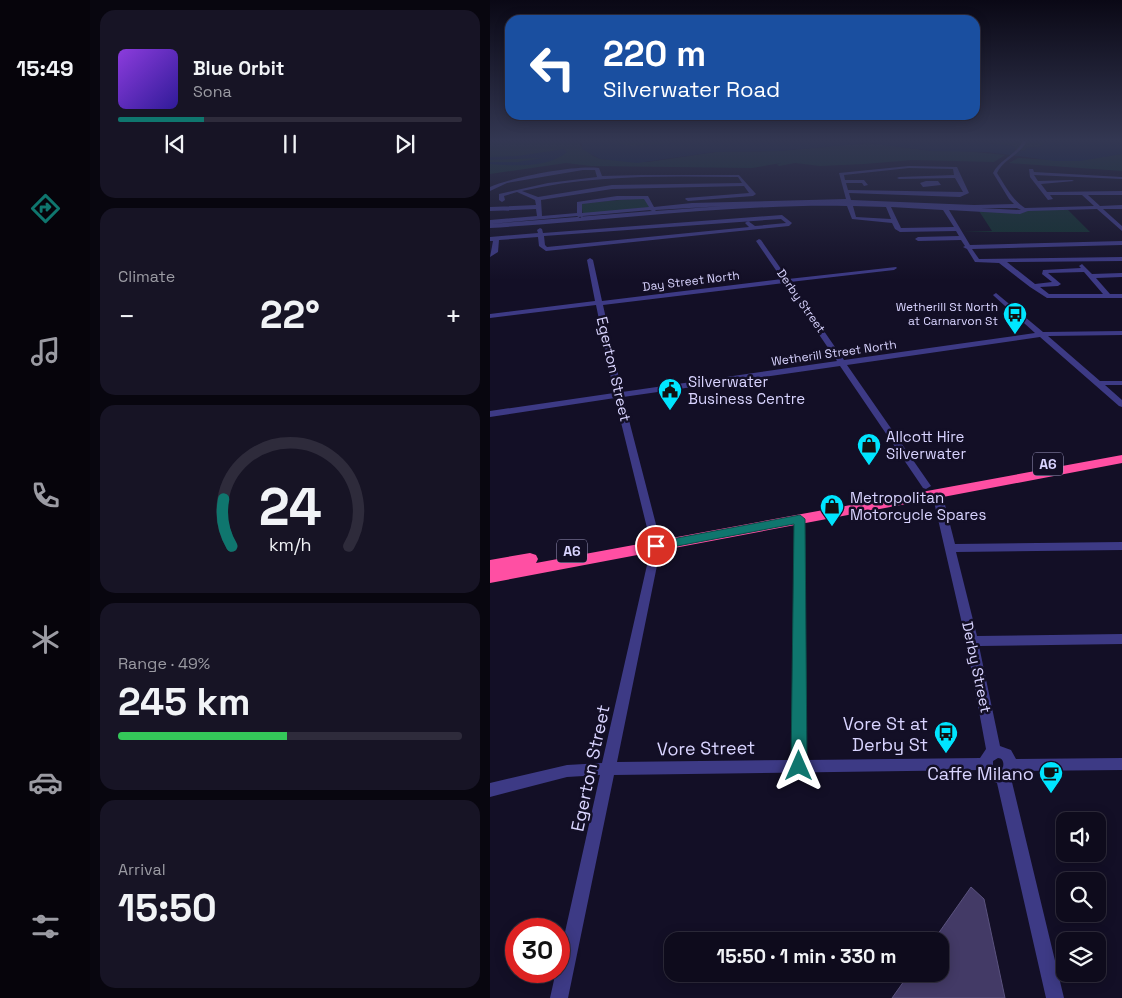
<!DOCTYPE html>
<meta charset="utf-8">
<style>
body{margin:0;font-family:"Space Grotesk",sans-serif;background:#171425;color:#f1f3f6;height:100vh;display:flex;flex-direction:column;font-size:19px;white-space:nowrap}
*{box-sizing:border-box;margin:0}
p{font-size:16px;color:#9b9ba3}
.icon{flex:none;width:28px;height:28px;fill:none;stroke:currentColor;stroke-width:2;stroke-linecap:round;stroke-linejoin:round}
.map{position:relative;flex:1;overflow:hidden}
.panel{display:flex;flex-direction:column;gap:10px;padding:10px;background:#08060f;width:400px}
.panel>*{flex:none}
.top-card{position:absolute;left:15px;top:15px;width:475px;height:105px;border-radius:15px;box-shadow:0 2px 12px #0003,0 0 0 1px #2e2b3b;background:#1a4fa0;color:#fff;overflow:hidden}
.buttons{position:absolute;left:566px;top:812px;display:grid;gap:10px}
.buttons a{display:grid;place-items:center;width:50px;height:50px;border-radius:10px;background:#0e0b1c;box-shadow:0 2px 12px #0003,0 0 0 1px #2e2b3b;font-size:25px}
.speed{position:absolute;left:15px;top:918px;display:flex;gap:10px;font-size:25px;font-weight:700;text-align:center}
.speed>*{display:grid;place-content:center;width:65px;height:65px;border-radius:50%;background:#0e0b1c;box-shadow:0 2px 12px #0003,0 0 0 1px #2e2b3b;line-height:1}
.speed .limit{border:8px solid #d22;background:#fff;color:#111}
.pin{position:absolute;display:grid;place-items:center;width:42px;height:42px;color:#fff;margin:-21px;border:2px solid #fff;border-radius:50%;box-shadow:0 1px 5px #0007}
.me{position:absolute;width:55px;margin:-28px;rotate:0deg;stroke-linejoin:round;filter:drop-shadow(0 0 4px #0008)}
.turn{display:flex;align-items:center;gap:18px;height:105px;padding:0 15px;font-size:22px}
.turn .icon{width:65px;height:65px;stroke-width:2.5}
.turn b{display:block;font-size:35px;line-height:42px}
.big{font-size:38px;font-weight:700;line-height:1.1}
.panel .card{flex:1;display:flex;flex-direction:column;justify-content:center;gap:8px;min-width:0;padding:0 18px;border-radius:15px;background:#171425}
.panel .dial{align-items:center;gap:0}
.dial svg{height:130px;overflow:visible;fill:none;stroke:#2e2b3b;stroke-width:7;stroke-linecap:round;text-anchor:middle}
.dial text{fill:#f1f3f6;stroke:none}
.song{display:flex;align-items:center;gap:15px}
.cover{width:60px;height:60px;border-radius:8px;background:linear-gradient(135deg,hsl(270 70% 55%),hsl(250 70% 35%))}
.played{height:5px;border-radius:2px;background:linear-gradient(90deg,#0f766e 25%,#2e2b3b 25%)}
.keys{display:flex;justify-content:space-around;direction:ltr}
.heat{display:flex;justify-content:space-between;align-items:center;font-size:28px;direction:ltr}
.charge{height:8px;border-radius:4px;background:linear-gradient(90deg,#34c759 49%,#2e2b3b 0)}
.trip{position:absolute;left:174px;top:932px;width:285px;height:50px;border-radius:15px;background:#0e0b1c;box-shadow:0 2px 12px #0003,0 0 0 1px #2e2b3b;font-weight:700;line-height:50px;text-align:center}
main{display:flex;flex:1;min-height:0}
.menu{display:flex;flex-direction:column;width:90px;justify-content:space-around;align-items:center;background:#06040b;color:#9b9ba3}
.menu .icon{width:35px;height:35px}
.menu .on{color:#0f766e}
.menu b{font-size:22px;color:#f1f3f6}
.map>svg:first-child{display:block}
.green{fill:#12302f}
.water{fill:#0a1f44}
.building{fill:#433a66;stroke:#5a527e}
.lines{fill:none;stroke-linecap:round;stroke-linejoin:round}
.minor{fill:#3d3a85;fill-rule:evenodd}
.highway{fill:#ff4fa3;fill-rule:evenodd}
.route{fill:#0f766e;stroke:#0a4d48}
.labels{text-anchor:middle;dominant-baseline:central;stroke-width:5;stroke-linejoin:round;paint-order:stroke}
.far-street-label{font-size:12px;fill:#d9d4ff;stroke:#130f26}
.far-poi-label{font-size:12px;fill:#d9d4ff;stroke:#130f26;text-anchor:end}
.shield{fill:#130f26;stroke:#9e99be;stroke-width:1}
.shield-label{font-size:14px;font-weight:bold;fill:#d9d4ff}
.street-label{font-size:15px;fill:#d9d4ff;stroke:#130f26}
.poi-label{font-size:15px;fill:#d9d4ff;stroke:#130f26;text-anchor:start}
.near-poi-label{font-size:18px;fill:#d9d4ff;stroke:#130f26;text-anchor:end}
.near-street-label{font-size:18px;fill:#d9d4ff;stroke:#130f26}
</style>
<main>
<nav class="menu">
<b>15:49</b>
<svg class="icon on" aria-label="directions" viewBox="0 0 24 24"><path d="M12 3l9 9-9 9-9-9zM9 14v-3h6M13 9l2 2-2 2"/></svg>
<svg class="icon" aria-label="music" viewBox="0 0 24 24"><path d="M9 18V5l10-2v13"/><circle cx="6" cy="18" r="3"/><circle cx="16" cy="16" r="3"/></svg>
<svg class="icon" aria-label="phone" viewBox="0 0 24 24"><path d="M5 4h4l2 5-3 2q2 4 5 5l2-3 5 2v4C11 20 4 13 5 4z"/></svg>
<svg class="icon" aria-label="climate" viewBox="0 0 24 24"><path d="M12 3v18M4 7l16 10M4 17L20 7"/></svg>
<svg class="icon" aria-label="car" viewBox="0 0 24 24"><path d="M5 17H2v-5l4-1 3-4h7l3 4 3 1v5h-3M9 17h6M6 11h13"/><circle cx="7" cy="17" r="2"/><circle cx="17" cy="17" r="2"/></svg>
<svg class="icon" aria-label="filters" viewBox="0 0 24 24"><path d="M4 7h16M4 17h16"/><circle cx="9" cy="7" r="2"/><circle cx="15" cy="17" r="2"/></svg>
</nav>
<section class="panel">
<div class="card">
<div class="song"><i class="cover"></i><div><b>Blue Orbit</b><p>Sona</p></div></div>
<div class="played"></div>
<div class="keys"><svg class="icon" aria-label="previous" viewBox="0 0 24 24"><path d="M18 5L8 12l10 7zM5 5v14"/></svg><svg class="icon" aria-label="pause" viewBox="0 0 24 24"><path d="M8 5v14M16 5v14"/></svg><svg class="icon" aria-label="next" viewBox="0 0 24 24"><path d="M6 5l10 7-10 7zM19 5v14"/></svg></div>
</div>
<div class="card"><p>Climate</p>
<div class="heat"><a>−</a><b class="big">22°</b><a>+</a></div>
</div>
<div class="card dial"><svg viewBox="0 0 100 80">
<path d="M14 69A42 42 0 1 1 86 69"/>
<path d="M14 69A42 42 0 0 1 9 40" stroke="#0f766e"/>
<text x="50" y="56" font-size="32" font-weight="700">24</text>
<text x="50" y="72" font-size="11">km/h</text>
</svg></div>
<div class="card"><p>Range · 49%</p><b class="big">245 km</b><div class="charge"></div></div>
<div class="card"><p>Arrival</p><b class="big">15:50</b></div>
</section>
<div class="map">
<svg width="632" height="998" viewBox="0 0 632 998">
<rect width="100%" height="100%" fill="#130f26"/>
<!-- green -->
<g class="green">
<path d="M0,141H91L90,145L103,156L110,159L158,162L226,152L288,151L379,143L442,151H475L515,155L504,162L423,160L374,164L330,166L305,163L289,166L287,164L291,163L262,168L101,166L76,163L0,174Z"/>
<path d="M117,141H295C266,144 238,141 209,141C184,141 138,155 117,141Z"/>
<path d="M484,141H556L549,147L537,148L534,151L523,149L526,147L523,146Z"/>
<path d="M632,154V171L519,163L528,158L583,161Z"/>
<path d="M156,198L160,208L93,214L91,203Z"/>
<path d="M540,210H578L600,232H472L502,231L489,211L531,213Z"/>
</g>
<!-- water -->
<g class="water">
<path d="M91,141H117L141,146L207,141L272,143L295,141H484L523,146L526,147L524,150L534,151L537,148L549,147L556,141H632V154L590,161H565L497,152L442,151L379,143L289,151L225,152L147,163L110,159L92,149Z"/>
<path d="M74,149L77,152C59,168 23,166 0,164V162H28L52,158L0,160V157L27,156Z"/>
</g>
<!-- building -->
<path class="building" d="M481,887L494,899L515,998H402L419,974H450V941H443Z"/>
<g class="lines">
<!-- minor -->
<g class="minor">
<path d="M533,141H537C530,155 514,159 507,173C515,185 522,200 535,208L604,206L592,195H560L563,199L558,200L540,177L539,169H543L544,172L632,177V179L544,175L548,181L582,180L584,181L551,184L557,192L632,191V195H598L610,206L632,205V209H613L632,226V231L607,209L538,211L530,214L459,210L480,245L632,241V245L482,249L489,259L632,257V261L517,262L545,284L562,282L552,274L553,270L591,268L589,266L592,264L602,274L632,273V277L606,278L620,294H632V298H557L540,287L509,263L485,262L477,249L473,247L475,246L471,240L428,241L425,239L428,237L469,236L466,231L410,232L405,229L402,223L362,219L357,206C238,204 119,221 0,228V224L162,211L160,210L93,216L90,218L87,216L0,224V220L47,216L46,209L0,211V207L46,205L45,200L27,192L14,196L15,200L12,202L9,200V194L58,183L107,177L105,170H93L17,183L0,191V187C24,177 83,165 109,168L112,176L151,175H249L266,194L263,196L198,201L195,199L196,198L259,193L254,186L122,189L51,200L52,216L87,213V202L127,196H158L164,207L202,203L356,199L349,173L419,166L467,167L479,193L470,197L359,193L361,200L484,205L524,204L519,199L503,173C510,159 526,155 533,141ZM419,168L463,169L464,175L409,177L407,178L409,179L465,178L473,192L358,190L356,183H372L374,186L378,185L374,180H355L354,175ZM243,177H248L252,183L122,185L48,197L32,191C101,175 173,176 243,177ZM154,199L159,207L92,213V204L127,200ZM233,206L165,211L166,210ZM363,206L396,207L401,219L366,217ZM401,207L453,210L464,227L411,228ZM491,208H527L531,210H530ZM594,272L613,294H559L550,287L568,286L571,284L558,273Z"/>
<path d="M436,181H448L451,185L433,187L430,183Z"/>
<path d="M292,215L302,223L299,226L56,251L49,246L48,237L9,240L8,252L0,257L3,241H0V237L48,233L47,230L50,228L52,229L53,233ZM291,219L296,223L265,226L258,221L255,223L259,227L57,247L55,245L54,236Z"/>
<path d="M269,239L271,240L298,279L406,267L407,268L404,270L300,282L354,360L545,333L504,296L503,295L506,293L553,332L632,331V335L558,336L610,381H632V385H615L632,400V407L629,406L550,337L357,365L441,486L436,489L433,488L350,366L133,397L169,536L164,539L159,536L125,398L0,417V411L124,393L106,305L0,318V314L105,301L97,260L100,258L103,260L112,301L292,279L266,241ZM294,283L347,361L132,392L113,305Z"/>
<path d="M447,490L452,493L465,544L632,542V550L466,552L487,636L632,634V644L489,646L510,746L521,750L526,759L632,758V770L525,771L521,778L574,998H556L507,783L496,779L490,770L124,775L78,998H60L66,971H69V959L110,775L77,777L0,797V783L77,765L112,763L162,543H170L171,546L127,762L302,760L305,519L310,516L315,519L316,760L490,758L496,749L476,641L442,493ZM508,758C513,758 514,763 513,767L509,770L505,769L503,766V761Z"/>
</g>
<!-- highway -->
<path class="highway" d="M632,455V463L0,583V560L40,553L46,555L48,559L46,563Z"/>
</g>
<!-- sky -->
<linearGradient id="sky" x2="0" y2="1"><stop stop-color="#0a0815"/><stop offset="0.5" stop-color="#333752"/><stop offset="1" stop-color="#333752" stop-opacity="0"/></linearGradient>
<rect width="632" height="280" fill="url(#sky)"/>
<!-- route -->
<path class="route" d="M310,515L315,519L317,766L315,771L309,773L304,771L301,766L304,524L166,550L160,546L166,542Z"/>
<!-- icons -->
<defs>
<g id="bus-pin" transform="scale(1.25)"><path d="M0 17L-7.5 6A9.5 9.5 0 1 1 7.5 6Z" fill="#00e5ff" stroke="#130f26"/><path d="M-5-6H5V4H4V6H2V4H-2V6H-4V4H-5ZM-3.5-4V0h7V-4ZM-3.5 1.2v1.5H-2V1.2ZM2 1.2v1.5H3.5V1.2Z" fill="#111"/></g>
<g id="civic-pin" transform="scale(1.25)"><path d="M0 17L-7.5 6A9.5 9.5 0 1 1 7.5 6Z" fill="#00e5ff" stroke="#130f26"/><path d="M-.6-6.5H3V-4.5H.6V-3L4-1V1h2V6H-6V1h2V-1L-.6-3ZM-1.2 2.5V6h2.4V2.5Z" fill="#111"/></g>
<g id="shop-pin" transform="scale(1.25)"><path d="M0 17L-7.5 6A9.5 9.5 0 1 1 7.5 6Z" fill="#00e5ff" stroke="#130f26"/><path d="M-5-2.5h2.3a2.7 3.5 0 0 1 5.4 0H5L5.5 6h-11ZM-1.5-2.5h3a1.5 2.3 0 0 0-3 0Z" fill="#111"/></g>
<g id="cafe-pin" transform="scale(1.25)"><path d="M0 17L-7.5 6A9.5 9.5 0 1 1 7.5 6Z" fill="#00e5ff" stroke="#130f26"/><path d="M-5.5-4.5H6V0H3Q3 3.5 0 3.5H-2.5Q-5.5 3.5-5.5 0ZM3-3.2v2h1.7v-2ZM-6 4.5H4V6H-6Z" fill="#111"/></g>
</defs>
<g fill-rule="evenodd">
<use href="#bus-pin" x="525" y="314"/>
<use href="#civic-pin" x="180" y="390"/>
<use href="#shop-pin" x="379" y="445"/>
<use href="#shop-pin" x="342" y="506"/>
<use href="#bus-pin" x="456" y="733"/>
<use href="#cafe-pin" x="561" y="773"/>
</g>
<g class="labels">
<!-- far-street labels -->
<g class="far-street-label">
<text transform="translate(201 281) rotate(-7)">Day Street North</text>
<text transform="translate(311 301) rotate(55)">Derby Street</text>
<text transform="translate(344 353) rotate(-8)">Wetherill Street North</text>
</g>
<!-- far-poi labels -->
<g class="far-poi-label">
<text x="508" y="307">Wetherill St North<tspan x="508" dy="14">at Carnarvon St</tspan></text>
</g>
<!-- shield labels -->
<g class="shield">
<rect x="543" y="452.5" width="30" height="23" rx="4"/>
<rect x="67" y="539.5" width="30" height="23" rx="4"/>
</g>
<g class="shield-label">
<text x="558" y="464">A6</text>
<text x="82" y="551">A6</text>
</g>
<!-- street labels -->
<g class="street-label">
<text transform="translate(124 369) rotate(77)">Egerton Street</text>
<text transform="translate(487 667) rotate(78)">Derby Street</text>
</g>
<!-- poi labels -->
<g class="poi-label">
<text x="198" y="381">Silverwater<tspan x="198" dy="17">Business Centre</tspan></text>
<text x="396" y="436">Allcott Hire<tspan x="396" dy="17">Silverwater</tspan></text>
<text x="360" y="497">Metropolitan<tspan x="360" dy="17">Motorcycle Spares</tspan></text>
</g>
<!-- near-poi labels -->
<g class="near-poi-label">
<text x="438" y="723">Vore St at<tspan x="438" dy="21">Derby St</tspan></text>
<text x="544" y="773">Caffe Milano</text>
</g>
<!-- near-street labels -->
<g class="near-street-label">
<text transform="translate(216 748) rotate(-1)">Vore Street</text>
<text transform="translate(100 768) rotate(-78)">Egerton Street</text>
</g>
</g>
</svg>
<div class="buttons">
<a><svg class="icon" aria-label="sound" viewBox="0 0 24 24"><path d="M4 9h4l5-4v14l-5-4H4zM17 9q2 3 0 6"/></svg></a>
<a><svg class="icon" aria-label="search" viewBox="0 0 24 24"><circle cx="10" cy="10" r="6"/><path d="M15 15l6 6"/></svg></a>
<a><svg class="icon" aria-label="layers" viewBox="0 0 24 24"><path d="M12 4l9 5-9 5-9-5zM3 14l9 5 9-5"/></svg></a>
</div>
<div class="speed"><div class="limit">30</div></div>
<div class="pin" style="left:166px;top:546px;background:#d93025"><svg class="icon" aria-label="arrive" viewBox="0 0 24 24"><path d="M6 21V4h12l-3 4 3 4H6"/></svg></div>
<svg class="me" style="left:309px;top:766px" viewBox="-20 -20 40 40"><path d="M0-17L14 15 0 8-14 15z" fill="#0f766e" stroke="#fff" stroke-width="4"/></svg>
<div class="trip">15:50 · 1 min · 330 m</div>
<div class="top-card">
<div class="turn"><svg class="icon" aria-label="left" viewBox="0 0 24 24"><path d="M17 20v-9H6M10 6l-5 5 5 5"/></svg><div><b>220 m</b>Silverwater Road</div></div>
</div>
</div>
</main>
